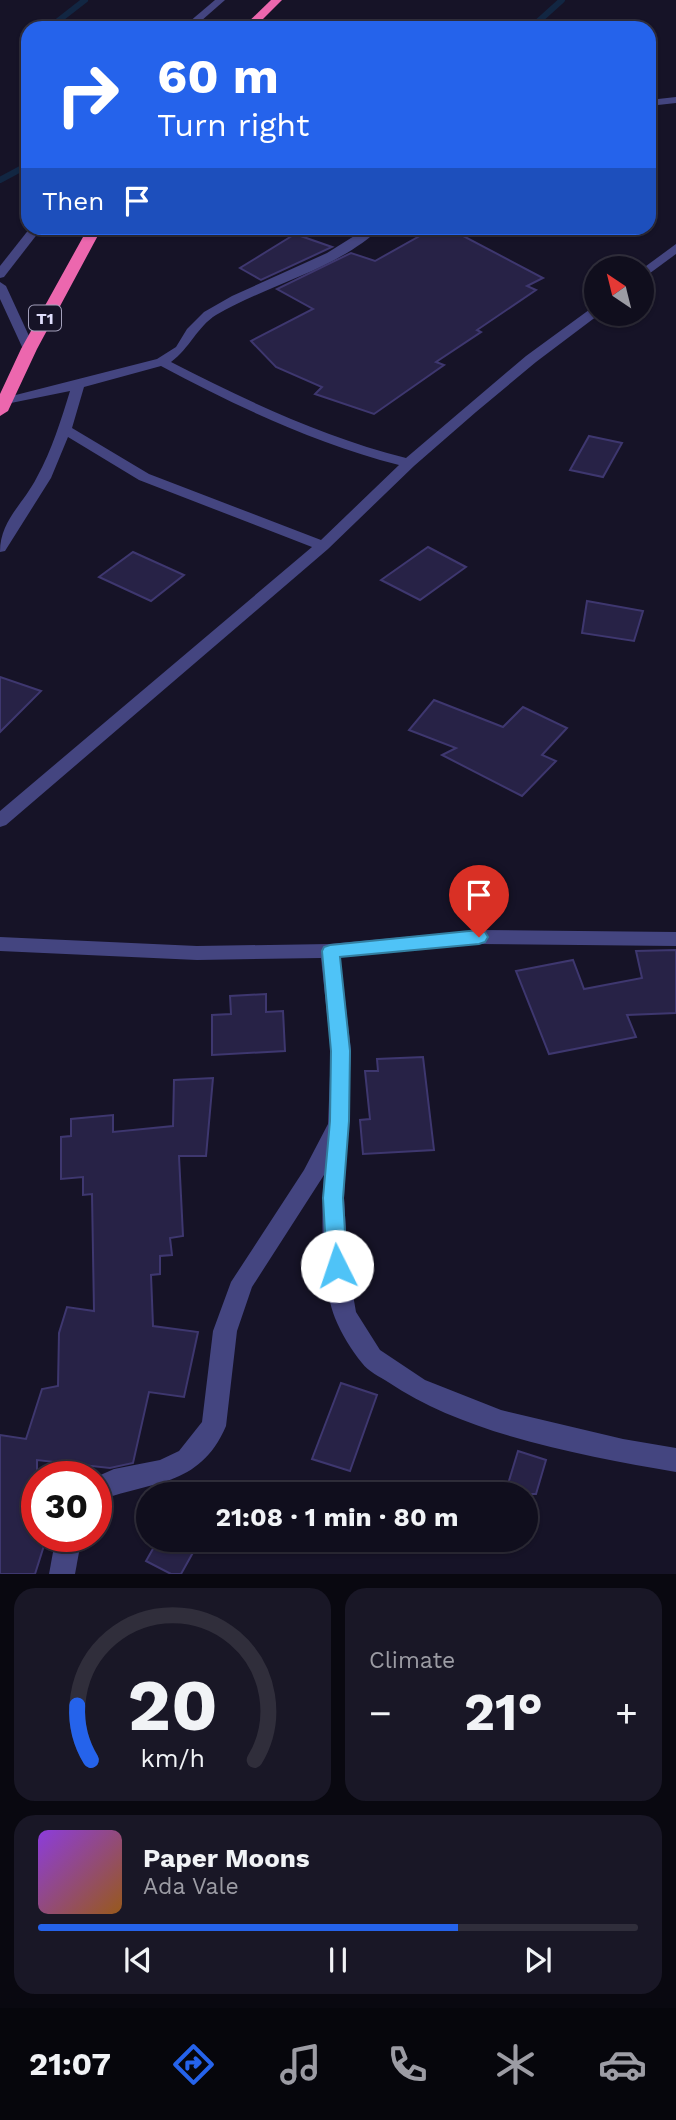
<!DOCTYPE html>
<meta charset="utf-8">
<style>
body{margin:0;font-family:"Work Sans",sans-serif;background:#191726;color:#f1f3f6;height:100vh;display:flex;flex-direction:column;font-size:26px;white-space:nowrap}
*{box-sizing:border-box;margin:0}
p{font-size:23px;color:#9c9ca4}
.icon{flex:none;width:38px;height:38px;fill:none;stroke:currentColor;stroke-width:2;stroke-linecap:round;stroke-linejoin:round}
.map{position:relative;height:1574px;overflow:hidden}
.drawer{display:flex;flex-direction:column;gap:14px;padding:14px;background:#090810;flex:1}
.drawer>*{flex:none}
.guide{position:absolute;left:21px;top:21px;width:635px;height:214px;border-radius:21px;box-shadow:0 2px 5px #0004,0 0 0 2px #302e3b;background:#2563eb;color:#fff;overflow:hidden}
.needle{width:46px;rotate:325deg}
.controls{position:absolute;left:584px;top:256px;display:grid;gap:14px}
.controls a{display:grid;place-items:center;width:70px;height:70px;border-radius:50%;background:#100e1d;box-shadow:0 2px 5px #0004,0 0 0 2px #302e3b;font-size:35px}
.speed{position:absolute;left:21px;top:1461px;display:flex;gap:14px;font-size:35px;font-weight:700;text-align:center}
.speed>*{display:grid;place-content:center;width:91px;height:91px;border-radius:50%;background:#100e1d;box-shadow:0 2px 5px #0004,0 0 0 2px #302e3b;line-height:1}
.speed .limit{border:10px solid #d22;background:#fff;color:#111}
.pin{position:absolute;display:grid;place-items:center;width:60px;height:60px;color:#fff;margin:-72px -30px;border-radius:50% 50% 50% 0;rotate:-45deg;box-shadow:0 0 7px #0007}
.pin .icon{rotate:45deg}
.me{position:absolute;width:77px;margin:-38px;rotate:356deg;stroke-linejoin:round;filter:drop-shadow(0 0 5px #0008)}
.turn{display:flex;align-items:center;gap:24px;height:147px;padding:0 21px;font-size:32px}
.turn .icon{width:91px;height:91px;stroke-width:2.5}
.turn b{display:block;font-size:49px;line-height:60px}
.then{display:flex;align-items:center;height:66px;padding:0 21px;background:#0003;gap:14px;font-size:26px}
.big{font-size:52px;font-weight:700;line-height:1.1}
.drawer .card{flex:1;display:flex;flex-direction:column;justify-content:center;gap:10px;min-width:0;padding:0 24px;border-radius:21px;background:#191726}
.drawer .dial{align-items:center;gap:0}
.dial svg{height:182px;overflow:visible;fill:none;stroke:#302e3b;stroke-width:7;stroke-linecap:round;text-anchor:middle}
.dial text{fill:#f1f3f6;stroke:none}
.song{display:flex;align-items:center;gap:21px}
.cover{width:84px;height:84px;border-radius:10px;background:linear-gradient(135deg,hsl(270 70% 55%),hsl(30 70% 35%))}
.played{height:7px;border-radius:4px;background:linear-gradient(90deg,#2563eb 70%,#302e3b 70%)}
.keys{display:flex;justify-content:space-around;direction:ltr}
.heat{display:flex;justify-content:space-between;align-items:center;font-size:38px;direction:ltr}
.drawer .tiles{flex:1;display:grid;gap:14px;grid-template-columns:1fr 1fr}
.card:last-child{grid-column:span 2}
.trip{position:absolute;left:136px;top:1482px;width:402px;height:70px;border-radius:35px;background:#100e1d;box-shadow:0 2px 5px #0004,0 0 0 2px #302e3b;font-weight:700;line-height:70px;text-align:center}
.tabs{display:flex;height:112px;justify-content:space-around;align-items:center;background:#06060c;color:#9c9ca4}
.tabs .icon{width:49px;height:49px}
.tabs .active{color:#2563eb}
.tabs b{font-size:32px;color:#f1f3f6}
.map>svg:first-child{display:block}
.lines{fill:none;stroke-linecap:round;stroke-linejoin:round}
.stream{stroke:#122642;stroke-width:6}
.building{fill:#272246;stroke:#3e376f;stroke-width:2}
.minor{fill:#444580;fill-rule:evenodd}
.highway{fill:#ec67ae;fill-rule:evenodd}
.route{fill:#4fc3f7;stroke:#337fa1;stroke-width:2}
.labels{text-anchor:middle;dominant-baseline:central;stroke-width:7;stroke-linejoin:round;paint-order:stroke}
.shield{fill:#161327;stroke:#a3a0bb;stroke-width:2}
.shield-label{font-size:16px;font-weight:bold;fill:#dfddfb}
</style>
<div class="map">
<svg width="676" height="1574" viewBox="0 0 676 1574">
<rect width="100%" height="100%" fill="#161327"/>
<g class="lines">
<!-- stream -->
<g class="stream">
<path d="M49,28L85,0"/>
<path d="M531,28L562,0"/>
<path d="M0,180L28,165"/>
</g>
</g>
<!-- building -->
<g class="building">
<path d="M434,228L450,229L543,278L527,286L536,290L477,330L481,332L436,362L444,365L374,414L315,394L322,387L276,367L251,341L313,309L277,289L351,253L375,261Z"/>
<path d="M295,234L332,247L261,280L240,268Z"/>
<path d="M589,436L622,443L603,477L570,470Z"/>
<path d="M428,547L466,567L420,600L381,580Z"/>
<path d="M133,552L184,575L151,601L99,577Z"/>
<path d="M587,601L643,611L634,641L582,633Z"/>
<path d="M0,677L41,691L0,732Z"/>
<path d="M434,700L503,727L523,707L567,728L542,755L556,761L522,796L442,755L456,748L409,730Z"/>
<path d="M676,950V1013L627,1015L636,1037L549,1054L516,971L573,960L584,989L642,978L636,951Z"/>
<path d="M266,994V1012L283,1011L285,1051L212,1055V1015L231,1014L230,996Z"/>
<path d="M423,1057L434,1150L363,1154L360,1120L370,1119L365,1071H378L377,1059Z"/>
<path d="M213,1078L206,1156H179L183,1236L170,1238L172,1255L160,1256V1274L151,1275L153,1326L198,1332L184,1397L149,1392L133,1463L110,1468L37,1460V1536H47L35,1574H0V1435L26,1439L42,1389L58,1386L59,1333L67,1307L94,1311L92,1194L83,1195V1177L61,1179V1137L71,1136V1119L113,1115V1132L173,1126L174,1080Z"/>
<path d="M341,1383L377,1395L350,1471L312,1459Z"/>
<path d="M518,1451L546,1460L536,1494H505Z"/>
<path d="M158,1540H200L181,1574H171L146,1561Z"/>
</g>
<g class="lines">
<!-- minor -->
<g class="minor">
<path d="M215,0H225L193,28H182Z"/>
<path d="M676,97V103L649,106V100Z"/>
<path d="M30,228H42L4,277L0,278V266Z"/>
<path d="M367,228H380C340,268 265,286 216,315C197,327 190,348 171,362C247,401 323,437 406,458L526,356L593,307L597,306V313H601L536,362L476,412L414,466L328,549L6,825L0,827V811L312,547L139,480L68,437L51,478L5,551L0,552C0,520 23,505 37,477C52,450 61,420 70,391L6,404L1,403L0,399L157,359L176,347L187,329L204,312L232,296L327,253ZM161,366C238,407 314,443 399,465L321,540L149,474L72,428L84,387Z"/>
<path d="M676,244V254L642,279V269Z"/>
<path d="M0,282L6,286L35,349L34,352H24L23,349L0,299Z"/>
<path d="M479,930L676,932V946L479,944L340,957L351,1051L344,1198L348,1266L356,1312L380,1350L425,1380L501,1410L623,1439L676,1448V1472C584,1456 466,1435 388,1382C380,1377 368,1371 362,1363C352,1351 341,1333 335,1318C321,1283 321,1212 324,1175L252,1287L237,1331L226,1426C199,1489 150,1480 96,1502V1477L114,1469L160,1460L179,1451L202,1422L213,1331L231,1282L304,1170L328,1124L331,1051L321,958L197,960L0,951V937L197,946L330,944Z"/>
<path d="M56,1536H82L75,1574H49Z"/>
</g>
<!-- highway -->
<g class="highway">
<path d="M271,0H282L254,28H242Z"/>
<path d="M88,228H102L37,349L8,411L0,416V394L21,349Z"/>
</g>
</g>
<!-- route -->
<path class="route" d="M479,930L485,932L488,937L485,942L479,944L340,957L350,1051L349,1121L343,1198L347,1266L344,1272L337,1275L330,1272L327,1266L323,1198L330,1121L331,1051L322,951L324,947L330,945Z"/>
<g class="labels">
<!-- shield labels -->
<rect class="shield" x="29" y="305.5" width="32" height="25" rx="5"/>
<g class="shield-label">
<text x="45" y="318">T1</text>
</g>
</g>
</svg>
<div class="controls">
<a><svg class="needle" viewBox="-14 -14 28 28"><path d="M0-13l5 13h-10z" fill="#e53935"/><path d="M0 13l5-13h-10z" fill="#9c9ca4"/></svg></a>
</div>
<div class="speed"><div class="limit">30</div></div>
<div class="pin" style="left:479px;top:937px;background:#d93025"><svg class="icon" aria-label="arrive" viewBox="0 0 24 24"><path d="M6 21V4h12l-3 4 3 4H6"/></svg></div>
<svg class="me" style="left:337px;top:1266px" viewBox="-20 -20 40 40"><circle r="19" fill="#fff"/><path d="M0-13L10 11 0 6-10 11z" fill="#4fc3f7"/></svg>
<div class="trip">21:08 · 1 min · 80 m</div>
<div class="guide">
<div class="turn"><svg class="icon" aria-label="right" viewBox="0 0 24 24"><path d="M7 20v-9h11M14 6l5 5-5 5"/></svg><div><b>60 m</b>Turn right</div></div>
<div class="then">Then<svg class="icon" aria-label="arrive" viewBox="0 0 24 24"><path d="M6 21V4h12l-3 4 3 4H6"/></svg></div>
</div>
</div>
<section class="drawer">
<div class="tiles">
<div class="card dial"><svg viewBox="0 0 100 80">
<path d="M14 69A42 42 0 1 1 86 69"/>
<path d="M14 69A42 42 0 0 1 8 45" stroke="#2563eb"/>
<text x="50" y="56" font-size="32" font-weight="700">20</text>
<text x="50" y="72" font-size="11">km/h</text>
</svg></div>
<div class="card"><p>Climate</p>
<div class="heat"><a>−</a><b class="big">21°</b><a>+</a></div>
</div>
<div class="card">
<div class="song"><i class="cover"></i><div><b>Paper Moons</b><p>Ada Vale</p></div></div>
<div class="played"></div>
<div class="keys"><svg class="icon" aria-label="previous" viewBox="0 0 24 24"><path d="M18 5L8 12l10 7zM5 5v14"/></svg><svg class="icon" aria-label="pause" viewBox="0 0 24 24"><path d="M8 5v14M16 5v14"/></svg><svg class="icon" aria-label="next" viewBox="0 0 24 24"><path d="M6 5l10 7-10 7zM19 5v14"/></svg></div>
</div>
</div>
</section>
<nav class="tabs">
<b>21:07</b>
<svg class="icon active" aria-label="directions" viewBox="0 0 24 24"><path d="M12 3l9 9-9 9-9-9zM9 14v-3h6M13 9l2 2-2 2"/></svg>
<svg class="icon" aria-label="music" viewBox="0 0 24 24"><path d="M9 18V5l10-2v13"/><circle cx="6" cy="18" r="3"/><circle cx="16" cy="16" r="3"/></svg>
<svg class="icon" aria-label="phone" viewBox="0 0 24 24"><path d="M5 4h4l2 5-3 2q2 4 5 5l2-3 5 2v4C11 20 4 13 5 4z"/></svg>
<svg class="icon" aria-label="climate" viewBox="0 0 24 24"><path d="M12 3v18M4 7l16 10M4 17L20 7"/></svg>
<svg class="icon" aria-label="car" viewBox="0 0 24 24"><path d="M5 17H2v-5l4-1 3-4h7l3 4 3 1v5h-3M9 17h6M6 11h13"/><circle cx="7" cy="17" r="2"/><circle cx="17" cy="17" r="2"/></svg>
</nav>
